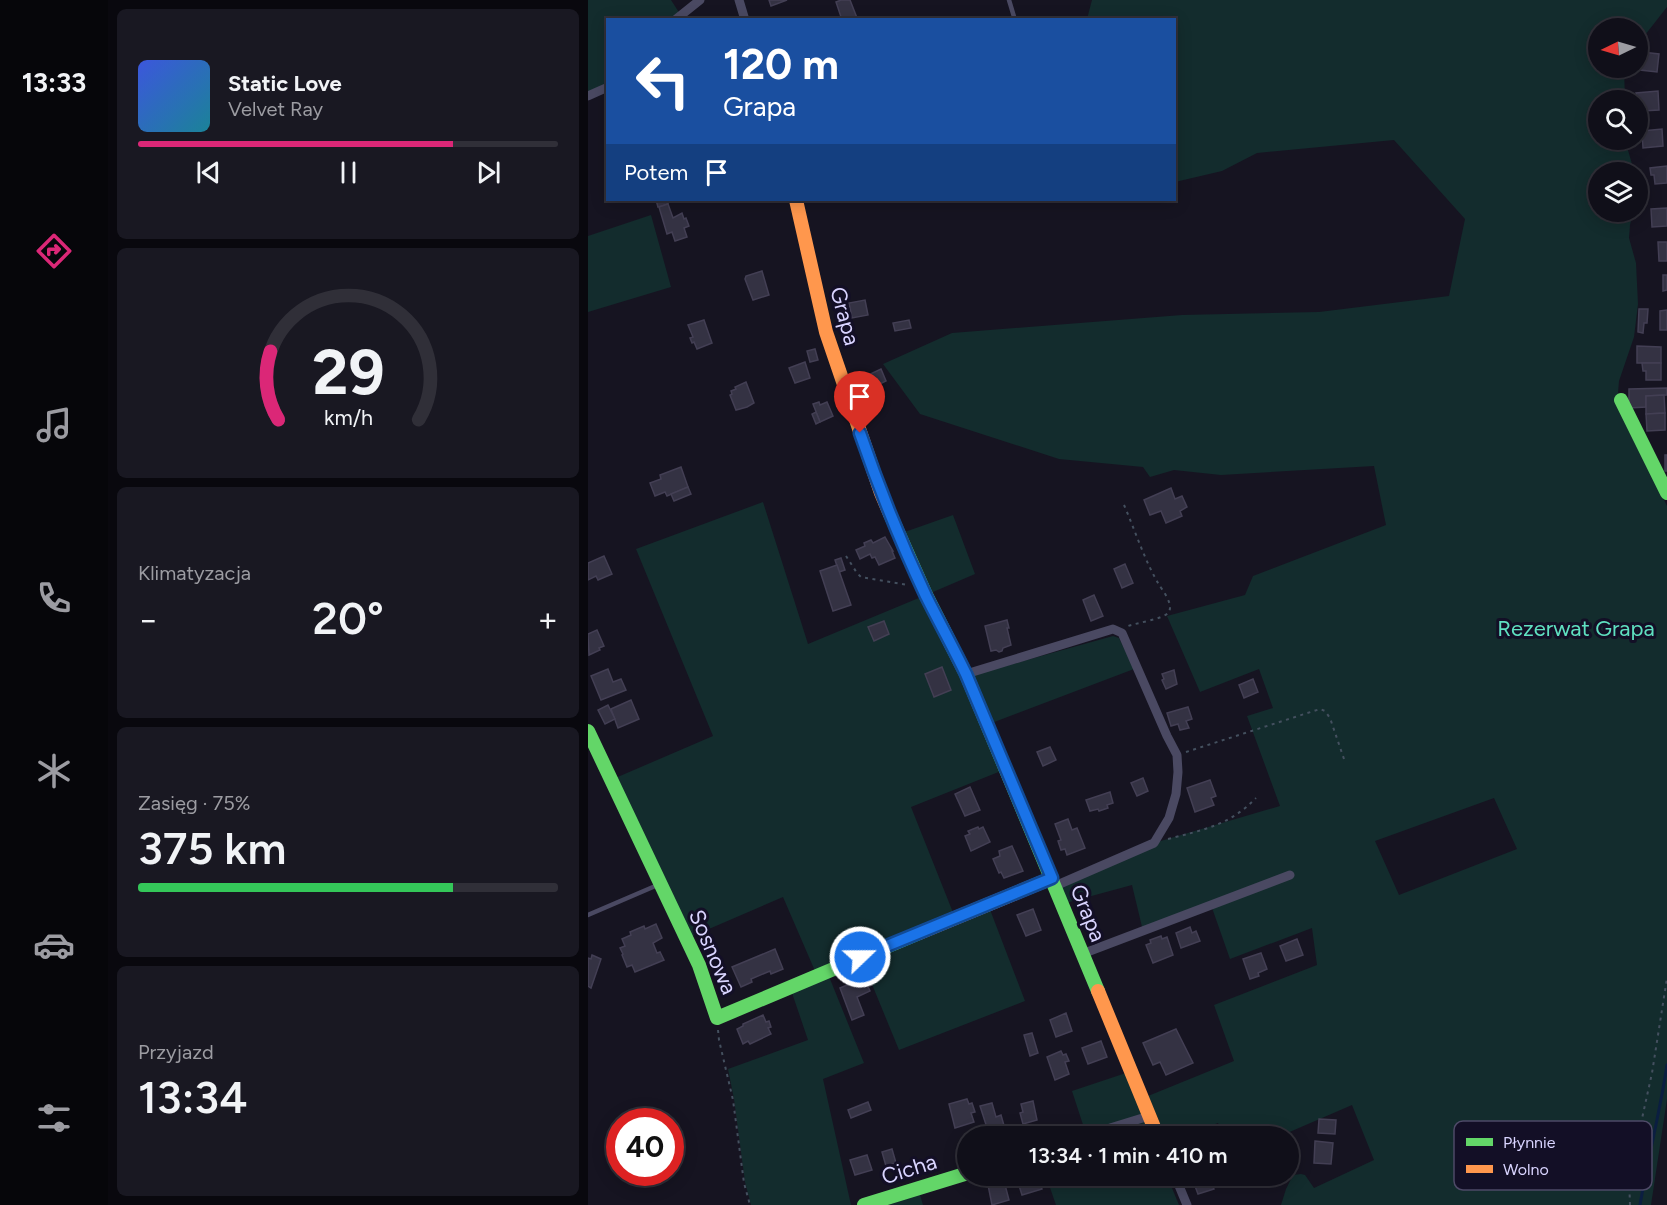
<!DOCTYPE html>
<html lang="pl">
<meta charset="utf-8">
<style>
body{margin:0;font-family:Figtree,sans-serif;background:#191822;color:#f1f3f6;height:100vh;display:flex;flex-direction:column;font-size:22px;white-space:nowrap}
*{box-sizing:border-box;margin:0}
p{font-size:20px;color:#9c9ca2}
.icon{flex:none;width:33px;height:33px;fill:none;stroke:currentColor;stroke-width:2;stroke-linecap:round;stroke-linejoin:round}
.map{position:relative;flex:1;overflow:hidden}
.side{display:flex;flex-direction:column;gap:9px;padding:9px;background:#09080e;width:480px}
.side>*{flex:none}
.top-card{position:absolute;left:18px;top:18px;width:570px;height:183px;border-radius:0px;box-shadow:0 3px 15px #0003,0 0 0 2px #302f38;background:#1a4fa0;color:#fff;overflow:hidden}
.needle{width:39px;rotate:265deg}
.controls{position:absolute;left:1000px;top:18px;display:grid;gap:12px}
.controls a{display:grid;place-items:center;width:60px;height:60px;border-radius:50%;background:#100f19;box-shadow:0 3px 15px #0003,0 0 0 2px #302f38;font-size:30px}
.speed{position:absolute;left:18px;top:1108px;display:flex;gap:12px;font-size:30px;font-weight:700;text-align:center}
.speed>*{display:grid;place-content:center;width:78px;height:78px;border-radius:50%;background:#100f19;box-shadow:0 3px 15px #0003,0 0 0 2px #302f38;line-height:1}
.speed .limit{border:9px solid #d22;background:#fff;color:#111}
.pin{position:absolute;display:grid;place-items:center;width:51px;height:51px;color:#fff;margin:-62px -26px;border-radius:50% 50% 50% 0;rotate:-45deg;box-shadow:0 0 6px #0007}
.pin .icon{rotate:45deg}
.me{position:absolute;width:66px;margin:-33px;rotate:68deg;stroke-linejoin:round;filter:drop-shadow(0 0 4px #0008)}
.turn{display:flex;align-items:center;gap:21px;height:126px;padding:0 18px;font-size:27px}
.turn .icon{width:78px;height:78px;stroke-width:2.5}
.turn b{display:block;font-size:42px;line-height:51px}
.then{display:flex;align-items:center;height:57px;padding:0 18px;background:#0003;gap:12px;font-size:22px}
.big{font-size:45px;font-weight:600;line-height:1.1}
.side .widget{flex:1;display:flex;flex-direction:column;justify-content:center;gap:9px;min-width:0;padding:0 21px;border-radius:9px;background:#191822}
.side .dial{align-items:center;gap:0}
.dial svg{height:156px;overflow:visible;fill:none;stroke:#302f38;stroke-width:7;stroke-linecap:round;text-anchor:middle}
.dial text{fill:#f1f3f6;stroke:none}
.song{display:flex;align-items:center;gap:18px}
.cover{width:72px;height:72px;border-radius:9px;background:linear-gradient(135deg,hsl(230 70% 55%),hsl(190 70% 35%))}
.played{height:6px;border-radius:3px;background:linear-gradient(90deg,#db2777 75%,#302f38 75%)}
.keys{display:flex;justify-content:space-around;direction:ltr}
.heat{display:flex;justify-content:space-between;align-items:center;font-size:33px;direction:ltr}
.charge{height:9px;border-radius:4px;background:linear-gradient(90deg,#34c759 75%,#302f38 0)}
.trip{position:absolute;left:369px;top:1126px;width:342px;height:60px;border-radius:30px;background:#100f19;box-shadow:0 3px 15px #0003,0 0 0 2px #302f38;font-weight:600;line-height:60px;text-align:center}
main{display:flex;flex:1;min-height:0}
.tabs{display:flex;flex-direction:column;width:108px;justify-content:space-around;align-items:center;background:#06060a;color:#9c9ca2}
.tabs .icon{width:42px;height:42px}
.tabs .selected{color:#db2777}
.tabs b{font-size:27px;color:#f1f3f6}
.map>svg:first-child{display:block}
.green{fill:#132c2d;fill-rule:evenodd}
.lines{fill:none;stroke-linecap:round;stroke-linejoin:round}
.stream{stroke:#0b1e41;stroke-width:3}
.building{fill:#343243;stroke:#433f54;stroke-width:1.5}
.path{stroke:#44505f;stroke-width:2;stroke-dasharray:3 4.5;stroke-linecap:butt}
.lane{stroke:#4a4962;stroke-width:4.5}
.street{stroke:#4a4962;stroke-width:9}
.fast{stroke:#63d668;stroke-width:14}
.slow{stroke:#ff974d;stroke-width:14}
.route-casing{stroke:#114b97;stroke-width:15}
.route{stroke:#1a73e8;stroke-width:10}
.labels{text-anchor:middle;dominant-baseline:central;stroke-width:6;stroke-linejoin:round;paint-order:stroke}
.street-label{font-size:22px;fill:#d9d4ff;stroke:#130f26}
.park-label{font-size:22px;fill:#5fe0c0;stroke:#130f26}
.key{fill:#130f26;stroke:#4e4a67;stroke-width:1.5}
.key-label{font-size:16px;fill:#d9d4ff}
</style>
<main>
<nav class="tabs">
<b>13:33</b>
<svg class="icon selected" aria-label="directions" viewBox="0 0 24 24"><path d="M12 3l9 9-9 9-9-9zM9 14v-3h6M13 9l2 2-2 2"/></svg>
<svg class="icon" aria-label="music" viewBox="0 0 24 24"><path d="M9 18V5l10-2v13"/><circle cx="6" cy="18" r="3"/><circle cx="16" cy="16" r="3"/></svg>
<svg class="icon" aria-label="phone" viewBox="0 0 24 24"><path d="M5 4h4l2 5-3 2q2 4 5 5l2-3 5 2v4C11 20 4 13 5 4z"/></svg>
<svg class="icon" aria-label="climate" viewBox="0 0 24 24"><path d="M12 3v18M4 7l16 10M4 17L20 7"/></svg>
<svg class="icon" aria-label="car" viewBox="0 0 24 24"><path d="M5 17H2v-5l4-1 3-4h7l3 4 3 1v5h-3M9 17h6M6 11h13"/><circle cx="7" cy="17" r="2"/><circle cx="17" cy="17" r="2"/></svg>
<svg class="icon" aria-label="filters" viewBox="0 0 24 24"><path d="M4 7h16M4 17h16"/><circle cx="9" cy="7" r="2"/><circle cx="15" cy="17" r="2"/></svg>
</nav>
<section class="side">
<div class="widget">
<div class="song"><i class="cover"></i><div><b>Static Love</b><p>Velvet Ray</p></div></div>
<div class="played"></div>
<div class="keys"><svg class="icon" aria-label="previous" viewBox="0 0 24 24"><path d="M18 5L8 12l10 7zM5 5v14"/></svg><svg class="icon" aria-label="pause" viewBox="0 0 24 24"><path d="M8 5v14M16 5v14"/></svg><svg class="icon" aria-label="next" viewBox="0 0 24 24"><path d="M6 5l10 7-10 7zM19 5v14"/></svg></div>
</div>
<div class="widget dial"><svg viewBox="0 0 100 80">
<path d="M14 69A42 42 0 1 1 86 69"/>
<path d="M14 69A42 42 0 0 1 10 34" stroke="#db2777"/>
<text x="50" y="56" font-size="32" font-weight="700">29</text>
<text x="50" y="72" font-size="11">km/h</text>
</svg></div>
<div class="widget"><p>Klimatyzacja</p>
<div class="heat"><a>−</a><b class="big">20°</b><a>+</a></div>
</div>
<div class="widget"><p>Zasięg · 75%</p><b class="big">375 km</b><div class="charge"></div></div>
<div class="widget"><p>Przyjazd</p><b class="big">13:34</b></div>
</section>
<div class="map">
<svg width="1079" height="1205" viewBox="0 0 1079 1205">
<rect width="100%" height="100%" fill="#161421"/>
<!-- green -->
<g class="green">
<path d="M0,0H83L92,14L87,19L20,20L19,82L8,89L0,92Z"/>
<path d="M504,0H1079V7L1050,44V28H1011V68H1036L1037,100H1011V140H1037L1044,164L1045,172H1011V212H1045L1042,225L1041,238L1048,263L1050,304L1046,337L1031,381L1029,405L1079,506V1099L1063,1205H693L698,1189L705,1175L713,1174L717,1175L726,1188L786,1160L764,1105L690,1137H636L630,1123L593,1137H578L560,1096L646,1061L626,1005L729,965L724,928L642,959L623,905L555,931L544,885L474,904L467,886L566,843L692,806L659,716L685,708L671,669L612,692L579,616L657,595L665,576L798,525L786,466L633,475L586,470L562,477L555,467L471,459L332,414L295,364L364,333L594,315L731,312L861,296L877,219L806,140L669,153L634,171L587,182L586,20L499,19ZM906,798L929,849L811,895L787,841Z"/>
<path d="M63,215L83,287L0,312V236Z"/>
<path d="M175,502L220,644L338,595L311,534L365,515L387,574L338,595L413,771L323,807L366,915L227,971L195,897L100,938L25,779L125,736L48,549Z"/>
<path d="M525,636L531,638L546,669L401,724L381,676Z"/>
<path d="M401,907L437,1001L311,1050L274,960Z"/>
<path d="M240,974L276,1063L235,1079L263,1205H163L157,1182L146,1099L140,1069L220,1040L203,990Z"/>
<path d="M538,1073L564,1137H499L484,1091Z"/>
<path d="M458,1176H579L591,1205H468Z"/>
<path d="M330,1188L335,1205H280Z"/>
</g>
<g class="lines">
<!-- stream -->
<path class="stream" d="M1052,1205C1060,1158 1072,1112 1079,1065"/>
</g>
<!-- building -->
<g class="building">
<path d="M181,0H199L183,6Z"/>
<path d="M253,0H262L269,18L254,20L248,2Z"/>
<path d="M1054,52L1071,54L1069,72L1052,70Z"/>
<path d="M1070,91L1071,110L1054,111V103H1050L1048,93Z"/>
<path d="M1074,129L1075,146L1055,148L1054,131Z"/>
<path d="M1079,166V183L1067,184L1066,175H1063L1062,168Z"/>
<path d="M68,200H79L80,204L70,207Z"/>
<path d="M80,204L85,218L94,213L96,219L98,218L101,226L96,228L99,237L87,241L84,232L79,234L71,207Z"/>
<path d="M1079,208V226L1064,227L1063,209Z"/>
<path d="M1070,242H1079V261H1071Z"/>
<path d="M174,271L181,295L165,300L157,279L158,276Z"/>
<path d="M1075,275H1079V290L1075,291Z"/>
<path d="M277,300L280,315L264,318L261,303Z"/>
<path d="M1051,309H1060L1059,323H1056L1055,333L1050,332Z"/>
<path d="M1079,310V330H1072V311Z"/>
<path d="M116,320L124,343L109,349L106,342L104,343L102,338L105,337L100,325Z"/>
<path d="M321,320L323,328L307,331L305,323Z"/>
<path d="M1049,346L1073,347V363H1049Z"/>
<path d="M227,349L230,360L222,362L219,351Z"/>
<path d="M217,362L222,378L207,383L201,368Z"/>
<path d="M1054,363H1073V380H1058V371H1055Z"/>
<path d="M293,369L298,381L286,387L283,380L281,381L278,376Z"/>
<path d="M158,382L166,403L159,407L148,410L142,395L144,394L143,391L148,389L147,387Z"/>
<path d="M1079,388V395L1058,396V407L1041,408V389Z"/>
<path d="M1076,395L1077,413L1058,414V396Z"/>
<path d="M231,402L232,405L239,402L245,416L232,422L225,404Z"/>
<path d="M228,412L232,422L228,424L224,414Z"/>
<path d="M1077,413V430L1059,431L1058,414Z"/>
<rect x="1077" y="455" width="2" height="16"/>
<path d="M93,467L100,487L79,496L77,492L67,496L62,483L73,479L72,475Z"/>
<path d="M100,487L103,494L86,501L83,494Z"/>
<path d="M583,488L587,499L594,496L599,507L592,511L594,516L578,523L573,511L562,515L556,500Z"/>
<path d="M297,537L305,551H304L307,558L291,565L287,557L284,558L282,554L272,559L268,550L277,546L276,543L283,540L285,543Z"/>
<path d="M16,556L24,574L10,580L8,576L0,580V563Z"/>
<path d="M253,558L257,570L251,572L247,560Z"/>
<path d="M537,564L545,583L534,588L526,569Z"/>
<path d="M249,565L263,605L245,611L232,571Z"/>
<path d="M506,595L515,616L503,621L495,600Z"/>
<path d="M419,620L421,628H419L423,645L415,648L414,651L411,652L408,650L403,651L397,626Z"/>
<path d="M296,621L301,634L286,641L280,627Z"/>
<path d="M9,630L16,646L11,648L12,650L1,655L0,634Z"/>
<path d="M354,667L363,690L346,697L337,674Z"/>
<path d="M20,669L25,682L33,679L38,690L13,700L3,676Z"/>
<path d="M586,670L589,684L578,689L574,680L576,679L574,674Z"/>
<path d="M665,679L670,692L656,698L651,685Z"/>
<path d="M43,700L51,719L30,728L23,709Z"/>
<path d="M20,705L27,719L17,724L10,710Z"/>
<path d="M600,707L604,719L598,721L601,728L592,730L590,724L583,726L579,713Z"/>
<path d="M462,747L468,760L455,766L449,752Z"/>
<path d="M555,778L560,791L549,796L543,783Z"/>
<path d="M622,780L628,796L623,798L626,805L607,812L599,788Z"/>
<path d="M382,787L392,810L377,816L367,794Z"/>
<path d="M522,792L525,803L519,805L520,808L511,811L510,809L502,811L498,800Z"/>
<path d="M480,819L484,830L489,828L497,848L479,855L477,849L473,850L470,841L473,840L467,824Z"/>
<path d="M390,827L391,829L395,827L402,842L383,851L377,836L382,834L380,831Z"/>
<path d="M424,846L435,871L416,878L413,872L411,873L405,859L412,856L411,851Z"/>
<path d="M445,909L453,930L438,936L429,915Z"/>
<path d="M68,924L74,938L65,943L69,953L72,952L76,960L47,972L44,965L39,967L34,955L35,954L32,948L37,946L34,939L43,935L42,932L56,926L57,929Z"/>
<path d="M602,927L604,933L608,931L612,941L593,948L588,933Z"/>
<path d="M573,936L574,939L579,937L585,955L565,963L558,945L563,943L562,940Z"/>
<path d="M709,939L715,955L698,961L692,946Z"/>
<path d="M187,949L195,969L183,974L182,971L163,979L164,982L153,987L144,967Z"/>
<path d="M673,953L679,969L670,973L671,976L662,979L655,959Z"/>
<path d="M4,955L13,959L3,988L0,986V958L3,959Z"/>
<path d="M276,978L282,991L269,997L276,1015L264,1020L252,988Z"/>
<path d="M478,1013L484,1031L468,1037L462,1020Z"/>
<path d="M175,1015L178,1022L181,1021L183,1027L180,1028L183,1034L162,1044L160,1041L155,1044L149,1029L155,1026V1024Z"/>
<path d="M588,1029L605,1063L578,1075L572,1062L565,1065L555,1043Z"/>
<path d="M444,1033L450,1053L442,1056L436,1035Z"/>
<path d="M513,1041L519,1057L500,1064L494,1048Z"/>
<path d="M473,1051L475,1055L478,1054L481,1061L477,1062L481,1074L467,1080L459,1057Z"/>
<path d="M379,1099L381,1104L384,1103L387,1112L383,1113L386,1122L367,1128L361,1104Z"/>
<path d="M445,1101L449,1120L435,1124L432,1113L435,1112L433,1104Z"/>
<path d="M280,1102L283,1110L263,1118L260,1110Z"/>
<path d="M404,1103L408,1117L413,1115L417,1129L401,1134L392,1106Z"/>
<path d="M731,1119L748,1120L747,1134L730,1133Z"/>
<path d="M727,1141L745,1143L743,1164L726,1163Z"/>
<path d="M304,1149L308,1163L298,1166L294,1152Z"/>
<path d="M279,1155L284,1170L267,1175L262,1160Z"/>
<path d="M438,1176H450L454,1189L434,1195L429,1179Z"/>
<path d="M610,1176H621L626,1189L610,1194L604,1178Z"/>
<path d="M416,1181L421,1200L404,1205L400,1185Z"/>
</g>
<g class="lines">
<!-- path -->
<g class="path">
<path d="M536,505C547,530 556,559 570,583C574,590 587,605 580,613C575,619 548,623 540,626"/>
<path d="M258,556L269,573L273,577L320,585"/>
<path d="M598,752L732,709L737,711L742,718L756,759"/>
<path d="M580,839C615,830 642,825 668,798"/>
<path d="M130,1030L131,1040L145,1100L156,1183L162,1205"/>
<path d="M1042,1205L1041,1178L1064,1073L1079,978"/>
</g>
<!-- lane -->
<g class="lane">
<path d="M421,0L427,20"/>
<path d="M0,915L72,884"/>
</g>
<!-- street -->
<g class="street">
<path d="M151,0L157,20"/>
<path d="M87,20L112,0"/>
<path d="M0,96L20,87"/>
<path d="M378,674L525,629L534,633L579,736L589,755L590,772L588,794L581,818L566,843L467,886"/>
<path d="M494,954L702,875"/>
<path d="M493,1137L561,1116"/>
<path d="M587,1176L599,1205"/>
</g>
<!-- fast -->
<g class="fast">
<path d="M1033,400L1079,493"/>
<path d="M302,514L338,595L378,674L510,991"/>
<path d="M0,731L111,965L129,1018L331,933"/>
<path d="M276,1205L380,1173"/>
</g>
<!-- slow -->
<g class="slow">
<path d="M208,200L238,332L293,493L302,514"/>
<path d="M331,933L464,878"/>
<path d="M510,991L570,1137"/>
</g>
</g>
<g class="lines">
<!-- route casing -->
<g class="route-casing">
<path id="route" d="M272,433C291,488 313,543 338,596C351,622 365,647 378,674L464,878L272,957"/>
</g>
<!-- route -->
<use href="#route" class="route"/>
</g>
<g class="labels">
<!-- street labels -->
<g class="street-label">
<text transform="translate(257 316) rotate(75)">Grapa</text>
<text transform="translate(500 913) rotate(68)">Grapa</text>
<text transform="translate(125 952) rotate(67)">Sosnowa</text>
<text transform="translate(321 1169) rotate(-17)">Cicha</text>
</g>
<!-- park labels -->
<g class="park-label">
<text x="988" y="628">Rezerwat Grapa</text>
</g>
</g>
<!-- legend -->
<rect x="866" y="1121" width="198" height="69" rx="9" class="key"/>
<rect x="878" y="1138" width="27" height="8" fill="#63d668"/>
<rect x="878" y="1165" width="27" height="8" fill="#ff974d"/>
<g class="key-label">
<text x="915" y="1148">Płynnie</text>
<text x="915" y="1175">Wolno</text>
</g>
</svg>
<div class="controls">
<a><svg class="needle" viewBox="-14 -14 28 28"><path d="M0-13l5 13h-10z" fill="#e53935"/><path d="M0 13l5-13h-10z" fill="#9c9ca2"/></svg></a>
<a><svg class="icon" aria-label="search" viewBox="0 0 24 24"><circle cx="10" cy="10" r="6"/><path d="M15 15l6 6"/></svg></a>
<a><svg class="icon" aria-label="layers" viewBox="0 0 24 24"><path d="M12 4l9 5-9 5-9-5zM3 14l9 5 9-5"/></svg></a>
</div>
<div class="speed"><div class="limit">40</div></div>
<div class="pin" style="left:272px;top:433px;background:#d93025"><svg class="icon" aria-label="arrive" viewBox="0 0 24 24"><path d="M6 21V4h12l-3 4 3 4H6"/></svg></div>
<svg class="me" style="left:272px;top:957px" viewBox="-20 -20 40 40"><circle r="17" fill="#1a73e8" stroke="#fff" stroke-width="3"/><path d="M0-11L8 9 0 5-8 9z" fill="#fff"/></svg>
<div class="trip">13:34 · 1 min · 410 m</div>
<div class="top-card">
<div class="turn"><svg class="icon" aria-label="left" viewBox="0 0 24 24"><path d="M17 20v-9H6M10 6l-5 5 5 5"/></svg><div><b>120 m</b>Grapa</div></div>
<div class="then">Potem<svg class="icon" aria-label="arrive" viewBox="0 0 24 24"><path d="M6 21V4h12l-3 4 3 4H6"/></svg></div>
</div>
</div>
</main>
